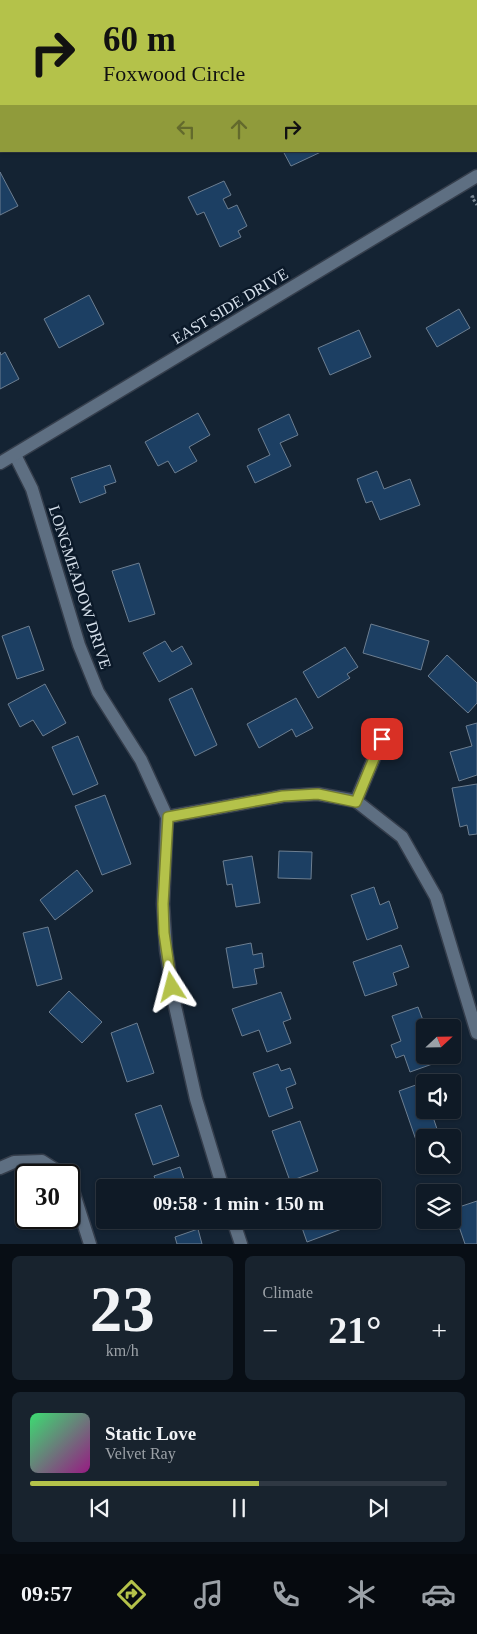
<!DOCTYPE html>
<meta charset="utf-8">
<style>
body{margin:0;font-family:"Times New Roman",serif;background:#18232e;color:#f1f3f6;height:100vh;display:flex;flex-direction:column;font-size:19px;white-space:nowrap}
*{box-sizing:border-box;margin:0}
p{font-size:16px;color:#9ba1a7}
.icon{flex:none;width:28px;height:28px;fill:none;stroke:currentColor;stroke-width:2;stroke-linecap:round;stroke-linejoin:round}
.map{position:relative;height:1244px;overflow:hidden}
.details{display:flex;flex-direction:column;gap:12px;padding:12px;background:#080e15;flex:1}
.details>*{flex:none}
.guide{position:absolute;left:0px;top:0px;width:478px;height:152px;box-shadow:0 1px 4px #0004,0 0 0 1px #2f3843;background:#b4c24a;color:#111;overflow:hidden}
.needle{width:32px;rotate:68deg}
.fabs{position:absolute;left:416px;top:1019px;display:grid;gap:10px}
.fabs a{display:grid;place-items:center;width:45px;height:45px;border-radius:5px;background:#0f1a26;box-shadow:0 1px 4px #0004,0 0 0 1px #2f3843;font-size:25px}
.speed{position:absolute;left:15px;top:1164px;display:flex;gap:10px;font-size:25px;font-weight:700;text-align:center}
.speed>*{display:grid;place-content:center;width:65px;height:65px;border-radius:50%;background:#0f1a26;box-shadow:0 1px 4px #0004,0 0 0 1px #2f3843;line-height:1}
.speed .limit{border:2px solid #111;border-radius:8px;background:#fff;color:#111}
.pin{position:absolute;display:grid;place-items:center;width:42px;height:42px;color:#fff;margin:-21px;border-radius:10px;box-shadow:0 2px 8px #0006}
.me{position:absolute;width:55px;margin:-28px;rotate:351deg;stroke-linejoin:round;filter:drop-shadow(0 0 4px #0008)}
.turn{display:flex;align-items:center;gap:18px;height:105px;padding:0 20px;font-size:22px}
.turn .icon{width:65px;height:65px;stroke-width:2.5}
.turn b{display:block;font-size:35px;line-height:42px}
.lanes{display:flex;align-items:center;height:48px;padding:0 20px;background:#0003;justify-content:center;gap:25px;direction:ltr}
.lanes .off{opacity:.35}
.big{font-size:38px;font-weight:800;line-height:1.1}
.details .widget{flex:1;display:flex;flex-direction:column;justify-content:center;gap:8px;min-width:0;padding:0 18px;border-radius:8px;background:#18232e}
.details .dial{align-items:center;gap:0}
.dial b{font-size:65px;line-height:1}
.song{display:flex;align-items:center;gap:15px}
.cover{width:60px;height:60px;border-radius:8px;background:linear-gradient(135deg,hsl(140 70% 55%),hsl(310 70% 35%))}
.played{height:5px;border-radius:2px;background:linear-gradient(90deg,#b4c24a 55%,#2f3843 55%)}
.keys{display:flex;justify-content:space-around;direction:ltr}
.heat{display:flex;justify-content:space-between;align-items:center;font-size:28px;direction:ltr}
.details .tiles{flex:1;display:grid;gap:12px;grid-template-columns:1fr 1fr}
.widget:last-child{grid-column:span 2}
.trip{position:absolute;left:96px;top:1179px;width:285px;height:50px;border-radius:5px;background:#0f1a26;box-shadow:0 1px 4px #0004,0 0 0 1px #2f3843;font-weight:800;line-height:50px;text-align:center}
.tab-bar{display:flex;height:80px;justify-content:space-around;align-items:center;background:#060a0f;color:#9ba1a7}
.tab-bar .icon{width:35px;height:35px}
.tab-bar .selected{color:#b4c24a}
.tab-bar b{font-size:22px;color:#f1f3f6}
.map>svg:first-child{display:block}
.building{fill:#1c3f63;stroke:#6c7e91}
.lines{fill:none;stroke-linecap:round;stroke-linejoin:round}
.minor-casing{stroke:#353e4c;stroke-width:15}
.path{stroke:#788592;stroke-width:3;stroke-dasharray:2.5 2.5;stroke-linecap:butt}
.minor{stroke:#5e6f82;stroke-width:12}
.route-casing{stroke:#757e30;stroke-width:12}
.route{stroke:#b4c24a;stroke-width:9}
.labels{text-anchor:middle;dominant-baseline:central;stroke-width:5;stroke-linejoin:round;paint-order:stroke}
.street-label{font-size:16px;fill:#d6e0eb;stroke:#0b1929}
</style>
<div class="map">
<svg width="477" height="1244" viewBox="0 0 477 1244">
<rect width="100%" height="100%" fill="#142333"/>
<!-- building -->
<g class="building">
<path d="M283,151H323L291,166Z"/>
<path d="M0,172L18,206L0,215Z"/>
<path d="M224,181L231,195L223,199L228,209L237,205L247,226L238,231L241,237L220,247L204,212L197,215L188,197Z"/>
<path d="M89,295L104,324L59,348L44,319Z"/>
<path d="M459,309L470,328L437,347L426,328Z"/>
<path d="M359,330L371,357L330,375L318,348Z"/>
<path d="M0,352L1,355L5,352L19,379L0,389Z"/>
<path d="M198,413L210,435L189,447L197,461L175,473L168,461L158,466L145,442Z"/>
<path d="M289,414L298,435L280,443L291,466L255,483L247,466L270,455L258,429Z"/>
<path d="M110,465L116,482L104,486L106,493L80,503L71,478Z"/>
<path d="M377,471L384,489L410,479L420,505L380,520L372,501L366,503L357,479Z"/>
<path d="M139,563L155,614L129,622L112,571Z"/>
<path d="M371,624L429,641L421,670L363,653Z"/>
<path d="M29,626L44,670L17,679L2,636Z"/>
<path d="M165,641L172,652L182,646L192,664L159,682L143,653Z"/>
<path d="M345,647L358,667L347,674L350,678L318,698L303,672Z"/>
<path d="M447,655L477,683V703L468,713L428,676Z"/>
<path d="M45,684L66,723L43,736L33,720L20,727L8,704Z"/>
<path d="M192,688L217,745L195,756L169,699Z"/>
<path d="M296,698L313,728L296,737L292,729L259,748L247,724Z"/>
<path d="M477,723V775L459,781L450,752L472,746L466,726Z"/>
<path d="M78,736L98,784L73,795L52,747Z"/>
<path d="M477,784V834L469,835L467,825L460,827L452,788Z"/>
<path d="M105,795L131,864L102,875L75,806Z"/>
<path d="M279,851L312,852L311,879L278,878Z"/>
<path d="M252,856L260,903L236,907L232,884L227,885L223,861Z"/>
<path d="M77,870L93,891L55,920L40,900Z"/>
<path d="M374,887L380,905L389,901L398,928L367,940L351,895Z"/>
<path d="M48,927L62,979L37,986L23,933Z"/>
<path d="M251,943L253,955L262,953L264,967L254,969L257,984L233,988L226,948Z"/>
<path d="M401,945L409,967L393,973L397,985L365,996L353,962Z"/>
<path d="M69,991L102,1022L82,1043L49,1012Z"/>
<path d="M281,992L291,1019L283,1022L291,1043L267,1052L259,1030L242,1036L232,1009Z"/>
<path d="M418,1007L426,1028L425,1055H435L438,1062L410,1072L404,1055L396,1058L391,1045L401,1041L392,1016Z"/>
<path d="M137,1023L154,1073L127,1082L111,1033Z"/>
<path d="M278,1064L281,1071L290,1068L296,1084L286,1088L293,1108L269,1117L253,1073Z"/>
<path d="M441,1076L444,1082H425V1110H435L431,1111L438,1132L416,1140L399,1091Z"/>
<path d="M161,1105L179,1156L153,1165L135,1114Z"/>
<path d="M300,1121L318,1171L290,1181L272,1131Z"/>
<path d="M180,1167L187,1188H158L154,1176Z"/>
<path d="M477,1201V1244H465L453,1209Z"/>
<path d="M305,1220H345L347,1227L307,1242L300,1222Z"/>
<path d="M198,1229L202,1244H177L175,1237Z"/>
</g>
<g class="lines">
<!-- minor casing -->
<g class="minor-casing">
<g id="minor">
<path d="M168,0L169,1"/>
<path d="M422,0V1"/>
<path d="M476,98L477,100"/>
<path d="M15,455L32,489L79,645L98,692L141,760L167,817L163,904L166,950L175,1006L196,1099L223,1188"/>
<path d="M0,463L477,176"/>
<path d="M356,801L382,739"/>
<path d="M167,817L283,796L318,794L356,801L402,837L436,897L477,1033"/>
<path d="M0,1168L14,1162L42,1161L64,1175"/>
<path d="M69,1178L90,1244"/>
<path d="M233,1220L241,1244"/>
</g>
</g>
<!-- path -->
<path class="path" d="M474,196L472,197L477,205"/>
<!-- minor -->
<use href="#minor" class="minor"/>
</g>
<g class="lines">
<!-- route casing -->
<g class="route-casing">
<path id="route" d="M172,987L164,933L163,904L168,817L283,796L318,794L356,802L382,739"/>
</g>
<!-- route -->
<use href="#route" class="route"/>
</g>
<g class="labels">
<!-- street labels -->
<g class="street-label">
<text transform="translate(230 306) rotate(-31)">EAST SIDE DRIVE</text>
<text transform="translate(80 587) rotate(72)">LONGMEADOW DRIVE</text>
</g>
</g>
</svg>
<div class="fabs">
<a><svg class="needle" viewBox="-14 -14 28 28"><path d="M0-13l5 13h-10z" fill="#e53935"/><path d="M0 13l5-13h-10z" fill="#9ba1a7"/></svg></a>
<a><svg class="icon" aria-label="sound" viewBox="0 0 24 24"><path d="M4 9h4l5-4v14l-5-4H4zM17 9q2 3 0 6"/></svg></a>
<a><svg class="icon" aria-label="search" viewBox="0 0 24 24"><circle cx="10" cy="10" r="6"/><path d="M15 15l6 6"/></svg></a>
<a><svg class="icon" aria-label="layers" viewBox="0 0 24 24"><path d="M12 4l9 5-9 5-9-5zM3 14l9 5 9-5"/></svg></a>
</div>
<div class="speed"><div class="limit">30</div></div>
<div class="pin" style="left:382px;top:739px;background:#d93025"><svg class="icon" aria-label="arrive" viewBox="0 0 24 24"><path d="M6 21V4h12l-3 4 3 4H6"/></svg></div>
<svg class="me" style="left:172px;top:987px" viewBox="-20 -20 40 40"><path d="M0-17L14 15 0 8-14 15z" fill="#b4c24a" stroke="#fff" stroke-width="4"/></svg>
<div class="trip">09:58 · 1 min · 150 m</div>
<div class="guide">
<div class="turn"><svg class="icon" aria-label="right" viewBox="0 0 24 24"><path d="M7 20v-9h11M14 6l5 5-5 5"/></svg><div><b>60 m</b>Foxwood Circle</div></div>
<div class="lanes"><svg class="icon off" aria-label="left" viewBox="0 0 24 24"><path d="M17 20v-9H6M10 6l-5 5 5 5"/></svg><svg class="icon off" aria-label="ahead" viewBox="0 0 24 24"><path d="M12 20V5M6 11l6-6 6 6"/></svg><svg class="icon" aria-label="right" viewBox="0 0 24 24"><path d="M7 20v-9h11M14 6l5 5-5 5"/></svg></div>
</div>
</div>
<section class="details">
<div class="tiles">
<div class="widget dial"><b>23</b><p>km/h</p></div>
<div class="widget"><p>Climate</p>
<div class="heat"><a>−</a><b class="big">21°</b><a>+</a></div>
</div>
<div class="widget">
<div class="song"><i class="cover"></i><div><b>Static Love</b><p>Velvet Ray</p></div></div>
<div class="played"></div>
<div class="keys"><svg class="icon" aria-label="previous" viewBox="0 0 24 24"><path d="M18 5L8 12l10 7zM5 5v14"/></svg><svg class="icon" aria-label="pause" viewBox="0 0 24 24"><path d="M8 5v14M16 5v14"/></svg><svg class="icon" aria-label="next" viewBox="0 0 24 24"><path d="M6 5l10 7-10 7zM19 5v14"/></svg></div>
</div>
</div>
</section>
<nav class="tab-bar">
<b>09:57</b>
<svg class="icon selected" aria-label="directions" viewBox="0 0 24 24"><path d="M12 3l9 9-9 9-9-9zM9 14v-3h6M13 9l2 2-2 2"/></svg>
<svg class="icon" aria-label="music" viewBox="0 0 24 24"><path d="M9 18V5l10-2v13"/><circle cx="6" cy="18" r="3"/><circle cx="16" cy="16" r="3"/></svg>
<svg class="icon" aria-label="phone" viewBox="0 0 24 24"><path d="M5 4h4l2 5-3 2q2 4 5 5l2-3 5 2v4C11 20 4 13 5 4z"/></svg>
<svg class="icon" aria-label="climate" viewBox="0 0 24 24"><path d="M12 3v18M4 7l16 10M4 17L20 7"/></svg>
<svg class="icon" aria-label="car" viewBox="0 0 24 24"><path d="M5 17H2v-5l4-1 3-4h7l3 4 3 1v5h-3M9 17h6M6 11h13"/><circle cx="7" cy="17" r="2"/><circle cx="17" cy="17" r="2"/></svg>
</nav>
